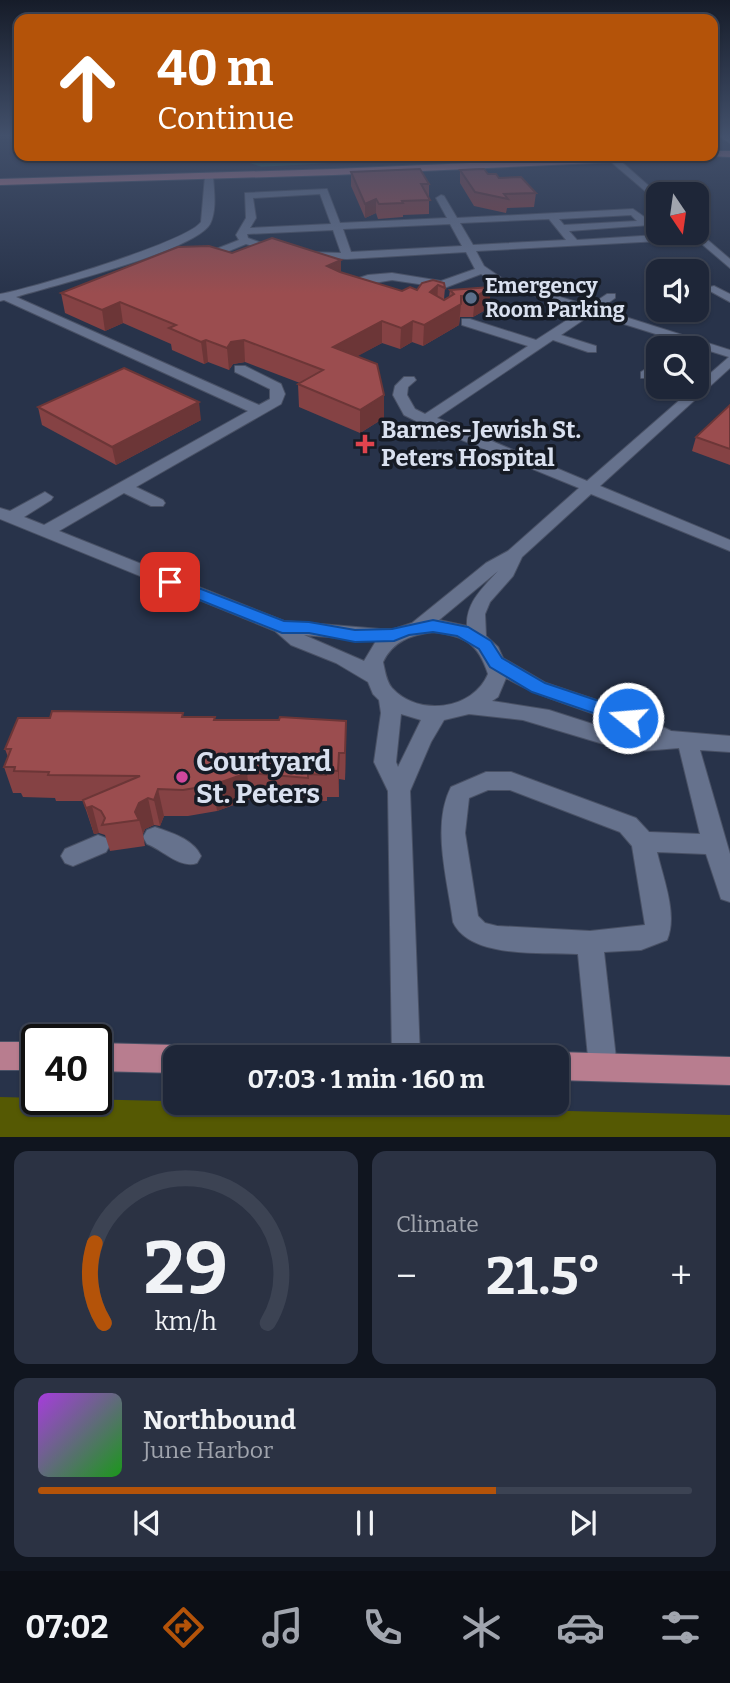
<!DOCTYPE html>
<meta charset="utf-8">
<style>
body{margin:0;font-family:Bitter,serif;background:#2b3243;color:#f1f3f6;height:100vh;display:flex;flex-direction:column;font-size:26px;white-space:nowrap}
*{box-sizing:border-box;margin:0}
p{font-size:23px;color:#a1a5ae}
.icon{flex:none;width:38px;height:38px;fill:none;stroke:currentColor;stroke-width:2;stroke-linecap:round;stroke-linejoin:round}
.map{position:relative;height:1137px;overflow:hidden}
.side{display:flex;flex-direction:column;gap:14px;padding:14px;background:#10151f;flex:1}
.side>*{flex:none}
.top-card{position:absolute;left:14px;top:14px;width:704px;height:147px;border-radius:14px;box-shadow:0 2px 5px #0004,0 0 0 2px #3c4353;background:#b45309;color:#fff;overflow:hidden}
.needle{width:46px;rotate:167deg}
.fabs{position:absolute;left:646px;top:182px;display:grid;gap:14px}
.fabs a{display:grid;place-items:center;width:63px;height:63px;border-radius:14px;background:#1e2638;box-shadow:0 2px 5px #0004,0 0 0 2px #3c4353;font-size:35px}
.speed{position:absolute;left:21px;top:1024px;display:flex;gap:14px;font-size:35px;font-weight:700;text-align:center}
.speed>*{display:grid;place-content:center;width:91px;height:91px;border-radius:50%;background:#1e2638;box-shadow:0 2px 5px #0004,0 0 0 2px #3c4353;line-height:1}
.speed .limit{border:4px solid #111;border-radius:10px;background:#fff;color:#111}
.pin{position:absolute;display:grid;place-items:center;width:60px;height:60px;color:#fff;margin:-30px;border-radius:14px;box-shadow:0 4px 10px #0006}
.me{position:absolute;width:77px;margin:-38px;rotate:287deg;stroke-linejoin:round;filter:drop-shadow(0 0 5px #0008)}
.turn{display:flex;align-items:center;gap:24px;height:147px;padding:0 28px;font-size:32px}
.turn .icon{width:91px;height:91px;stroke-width:2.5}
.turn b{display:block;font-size:49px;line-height:60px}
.big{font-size:52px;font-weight:700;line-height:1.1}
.side .card{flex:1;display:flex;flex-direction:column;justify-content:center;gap:10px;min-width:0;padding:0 24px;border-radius:14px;background:#2b3243}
.side .dial{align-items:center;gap:0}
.dial svg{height:182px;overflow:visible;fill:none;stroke:#3c4353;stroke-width:7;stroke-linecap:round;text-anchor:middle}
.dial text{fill:#f1f3f6;stroke:none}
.song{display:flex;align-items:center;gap:21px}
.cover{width:84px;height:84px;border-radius:10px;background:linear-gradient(135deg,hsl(280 70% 55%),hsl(120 70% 35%))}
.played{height:7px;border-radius:4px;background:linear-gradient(90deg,#b45309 70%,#3c4353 70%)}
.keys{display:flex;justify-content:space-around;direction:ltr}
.heat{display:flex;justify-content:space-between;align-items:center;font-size:38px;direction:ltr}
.side .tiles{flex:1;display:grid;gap:14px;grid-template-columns:1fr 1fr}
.card:last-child{grid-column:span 2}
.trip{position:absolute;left:163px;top:1045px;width:406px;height:70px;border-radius:14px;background:#1e2638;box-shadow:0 2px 5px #0004,0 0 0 2px #3c4353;font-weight:700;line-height:70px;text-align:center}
.tab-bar{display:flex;height:112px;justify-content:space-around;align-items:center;background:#0c0f16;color:#a1a5ae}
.tab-bar .icon{width:49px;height:49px}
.tab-bar .active{color:#b45309}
.tab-bar b{font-size:32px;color:#f1f3f6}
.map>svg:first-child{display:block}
.green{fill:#555903}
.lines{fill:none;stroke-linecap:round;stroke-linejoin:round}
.stream{stroke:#205e60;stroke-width:3.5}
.minor-casing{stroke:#495165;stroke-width:2}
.major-casing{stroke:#495165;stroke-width:2}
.minor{fill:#66728d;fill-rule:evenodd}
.major{fill:#b87d8f;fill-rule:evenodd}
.wall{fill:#854244}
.shaded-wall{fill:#6c3637}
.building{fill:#9b4d4f;stroke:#6c3637;stroke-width:2}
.route{fill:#1a73e8;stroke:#114b97;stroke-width:2}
.service-dot{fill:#5c6f8a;stroke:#161b25;stroke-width:2.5}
.health-dot{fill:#e0444e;stroke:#161b25;stroke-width:2.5}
.hotel-dot{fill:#d1479c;stroke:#161b25;stroke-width:2.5}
.labels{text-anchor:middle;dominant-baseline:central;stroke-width:7;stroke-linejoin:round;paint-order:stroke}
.far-poi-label{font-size:21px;font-weight:bold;fill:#d9e0ef;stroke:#161b25;text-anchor:start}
.poi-label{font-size:24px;font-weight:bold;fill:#d9e0ef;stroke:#161b25;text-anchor:start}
.near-poi-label{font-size:28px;font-weight:bold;fill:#d9e0ef;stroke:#161b25;text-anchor:start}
</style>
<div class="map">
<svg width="730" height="1137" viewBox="0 0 730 1137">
<rect width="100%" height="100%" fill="#28334a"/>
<!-- green -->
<path class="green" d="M0,1097L730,1115V1137H0Z"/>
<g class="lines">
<!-- stream -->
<path class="stream" d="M234,156L262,165L427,156"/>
<!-- minor casing -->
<g class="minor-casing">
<g id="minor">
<path d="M717,135L730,137V143Z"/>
<path d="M492,156H501L510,164L503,166Z"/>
<path d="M610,157H616L658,194V202L610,161Z"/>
<path d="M209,173L213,176C214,191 217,210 210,224C195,251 51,286 16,297L259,405L270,399V389L235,372V366H245L281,384L285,394L281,404L136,487L163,500L165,503L163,506H151L124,493L59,531L284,621L380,629H394L412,623L486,563L508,551L579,488L420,423L404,415L393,395L395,386L404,377H414L416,380L408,387L407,395L415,409L425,414L528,346L462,325V319H470L536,340L581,311L495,283L481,274L434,292L428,289L432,286L392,280L338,289V285L368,275L392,273L441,281L475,269L466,252L347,259L303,257L302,255L307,252L341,253L333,230L247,234L248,238L281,250L276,253L246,244L217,256L195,258V254L211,251L239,240L236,235L246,218L245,193L327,189L340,223L447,218L436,198L441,195L444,196L457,218L633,209L650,221V225L569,231L577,240L690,233H696V230L730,259V268L696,239L476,251L484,266L503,279L589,306L607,294H615V298L600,309L730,350V368L600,486L730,540V551L591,494L522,557L513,576L490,602L485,614L486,636L498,647L503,658L546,683L635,713L671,731L730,736V752L700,750L730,854V902L721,899L706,854L657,852C663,878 678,915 667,940L641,950L604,952L617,1067L613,1077L603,1081L593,1077L589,1067L578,954C543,952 470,959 453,922C448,881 431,826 451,787L486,772H511L636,818L649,832L700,834L679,748L630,752L523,720L469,714L444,720L431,742L410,791L420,1057H392L388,791L374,762L381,713L379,700L373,694L368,682L336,663L291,645L275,631L0,519V508L10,511L45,492L53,497L51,500L24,517L44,525L248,411L4,300L0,301V294C30,289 187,242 201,222L205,176ZM320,194L331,224L250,228L256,218L253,198ZM631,215L637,221L564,225L559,219ZM549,219L566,240L473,245L460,223ZM450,224L462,246L351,252L343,229ZM592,314L729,357L587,481L437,418L553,340L588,352H596V346L561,335ZM498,571C483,588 466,602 467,626L439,620ZM433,632C465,636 478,643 488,674C473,710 418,717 392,688C386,681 385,670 383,662C393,641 411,635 433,632ZM304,635L376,641L364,661ZM506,678C549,703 598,711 641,734L630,736L549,710L492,701L498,697ZM401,714L421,720L398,767L396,762ZM488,790H510L620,832L632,846L645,925L590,931L497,926L485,923L478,916L465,833L469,798Z"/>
<path d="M714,286L730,294V302L710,291V287Z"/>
<path d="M658,361V372L651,378H641V372Z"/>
<path d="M155,827C172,833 193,839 201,856L197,863C180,869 163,850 147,844L143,837L147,830Z"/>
<path d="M98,835L106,838L110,845L106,852L73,866L65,863L61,856L65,849Z"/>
</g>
</g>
<!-- major casing -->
<g class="major-casing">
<g id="major">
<path d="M712,151H730V157L709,156H712Z"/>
<path d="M632,156H686L682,159L334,175L0,185V179L334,169Z"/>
<rect x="0" y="1042" width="37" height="28"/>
<path d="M96,1043L175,1045L185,1049L188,1057H175V1073L96,1071Z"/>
<path d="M556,1052L730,1057V1085L556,1080V1057H546Z"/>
</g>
</g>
<!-- minor -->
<use href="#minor" class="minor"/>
<!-- major -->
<use href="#major" class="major"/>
</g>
<!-- wall -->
<g class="wall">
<path d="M460,170L488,174L499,178L536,193L534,207L507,208L506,213L474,206L460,183Z"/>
<path d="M351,172L429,184V214L403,215V217L378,219L376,213L365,218L351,186Z"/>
<path d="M232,253L341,272L402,291L417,290L433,280L445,288L444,299L449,297L450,290L491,287L489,308L473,317H460L459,325L423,346L412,342L400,349L382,343L357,356L384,418L360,433L299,407L298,384L300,383L245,362L233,364L229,370L208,362L204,364L172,350L171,344L123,323L105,331L65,313L61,293Z"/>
<path d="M730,405V465L692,451L696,437Z"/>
<path d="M38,407L201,420L116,465L42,425Z"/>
<path d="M183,713V717H215V720L346,747L345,780L339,779V797H327V801H310L309,804L250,799L217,811L188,816H164L160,826L154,825L145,829L143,834L145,846L110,851L105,835L99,833L94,834L83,801H56L55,798L23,797L21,793H13L4,767L8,757L5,749Z"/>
</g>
<!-- shaded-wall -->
<g class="shaded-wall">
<path d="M376,199V213L365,218V204Z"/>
<path d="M341,260V280L327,266Z"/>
<path d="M438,285L437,306L430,292Z"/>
<path d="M491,287L489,308L473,317L475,297Z"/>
<path d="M120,302L123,323L105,331L102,310Z"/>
<path d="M461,304L459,325L423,346L424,325Z"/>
<path d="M382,321V343L334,369L333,347Z"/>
<path d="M413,321L412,342L400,349L401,328Z"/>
<path d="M206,340L208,362L204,364L201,342Z"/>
<path d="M244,340L245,362L233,364L229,370L227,348L231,342Z"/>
<path d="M384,395V418L360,433V410Z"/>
<path d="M199,402L201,420L116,465L112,447Z"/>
<path d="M346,721V747L345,780V753Z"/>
<path d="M339,753V797L338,771Z"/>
<path d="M247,773L250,799L217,811L213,785Z"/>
<path d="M158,789L164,816L160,826L154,800Z"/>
<path d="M148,798L154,825L145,829L143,834L139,820L135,812L139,803Z"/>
<path d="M92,806L99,833L94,834L86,808Z"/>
</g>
<!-- building -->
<g class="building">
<path d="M420,169L429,184H421L430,200L402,201L403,203L379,204L376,199L365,204L351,172Z"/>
<path d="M484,169L488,174H496L499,178L521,177L536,193L504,194L508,199L475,192L460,170Z"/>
<path d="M272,238L341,260L327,266L340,272L402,291L410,287L417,290L422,283L433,280L444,283L445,288L438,285L430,292L444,300L454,294L450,290L491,287L475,297L461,296V304L424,325L413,321L401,328L382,321L333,347L377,364L384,395L360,410L298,384L323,370L244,340L231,342L227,348L206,340L201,342L169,328L176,325L120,302L102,310L61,293L178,247L209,246L232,253Z"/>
<path d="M124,368L199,402L112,447L38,407Z"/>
<path d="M730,405V449L696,437Z"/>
<path d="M52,711L183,713L182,717H215L214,720H279L280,717L346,721L345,753H339L338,771L326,770V775L308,774V778L247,773L213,785L183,790L158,789L154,800L148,798L139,803L135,812L139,820L102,825L105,818L101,811L92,806L86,808L83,800L140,776L48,775L49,772L14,771L15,767H4L11,749H5L18,718H50Z"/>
</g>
<!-- sky -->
<linearGradient id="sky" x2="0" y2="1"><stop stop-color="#161c29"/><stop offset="0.46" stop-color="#42506b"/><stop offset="1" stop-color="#42506b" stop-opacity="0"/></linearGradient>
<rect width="730" height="294" fill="url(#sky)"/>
<!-- route -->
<path class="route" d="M170,577L284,621L309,622L355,630L392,629L433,620L468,627L491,641L502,658L545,683L635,713L638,718L635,723L628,725L532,692L490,667L479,649L457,636L433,632L409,635L394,641L355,642L309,633H282L165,586L162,582L165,579Z"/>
<!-- markers -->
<circle class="service-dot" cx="471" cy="298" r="7"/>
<path class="health-dot" d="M361.5 433.5h7v7h7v7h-7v7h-7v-7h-7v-7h7z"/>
<circle class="hotel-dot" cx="182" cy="777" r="7"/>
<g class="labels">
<!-- far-poi labels -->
<g class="far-poi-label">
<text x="485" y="286">Emergency<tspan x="485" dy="24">Room Parking</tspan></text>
</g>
<!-- poi labels -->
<g class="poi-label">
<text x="381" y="430">Barnes-Jewish St.<tspan x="381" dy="28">Peters Hospital</tspan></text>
</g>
<!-- near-poi labels -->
<g class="near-poi-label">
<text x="196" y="761">Courtyard<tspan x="196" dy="32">St. Peters</tspan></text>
</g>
</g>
</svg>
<div class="fabs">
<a><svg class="needle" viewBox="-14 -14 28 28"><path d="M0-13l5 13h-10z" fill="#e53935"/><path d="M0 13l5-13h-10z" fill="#a1a5ae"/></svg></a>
<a><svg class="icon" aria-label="sound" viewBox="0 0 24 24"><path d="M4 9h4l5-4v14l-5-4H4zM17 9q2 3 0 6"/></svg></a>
<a><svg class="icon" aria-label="search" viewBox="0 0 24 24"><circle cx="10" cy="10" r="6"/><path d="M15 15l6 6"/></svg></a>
</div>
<div class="speed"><div class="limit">40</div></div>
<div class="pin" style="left:170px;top:582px;background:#d93025"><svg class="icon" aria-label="arrive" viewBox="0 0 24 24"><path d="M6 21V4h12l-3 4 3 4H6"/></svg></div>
<svg class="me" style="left:628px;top:718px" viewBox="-20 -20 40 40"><circle r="17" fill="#1a73e8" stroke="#fff" stroke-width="3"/><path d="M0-11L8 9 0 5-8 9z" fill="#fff"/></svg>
<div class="trip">07:03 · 1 min · 160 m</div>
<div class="top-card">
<div class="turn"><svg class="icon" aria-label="ahead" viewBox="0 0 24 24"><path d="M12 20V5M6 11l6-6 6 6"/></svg><div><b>40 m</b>Continue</div></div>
</div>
</div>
<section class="side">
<div class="tiles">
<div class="card dial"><svg viewBox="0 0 100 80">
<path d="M14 69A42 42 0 1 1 86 69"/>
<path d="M14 69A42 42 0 0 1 10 34" stroke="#b45309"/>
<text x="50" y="56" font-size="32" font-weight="700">29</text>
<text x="50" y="72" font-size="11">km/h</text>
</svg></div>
<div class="card"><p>Climate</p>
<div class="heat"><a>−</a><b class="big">21.5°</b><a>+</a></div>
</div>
<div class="card">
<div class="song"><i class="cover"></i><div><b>Northbound</b><p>June Harbor</p></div></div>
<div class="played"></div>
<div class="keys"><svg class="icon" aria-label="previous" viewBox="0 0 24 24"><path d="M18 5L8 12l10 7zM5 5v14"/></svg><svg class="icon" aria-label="pause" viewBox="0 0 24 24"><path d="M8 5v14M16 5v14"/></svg><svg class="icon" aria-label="next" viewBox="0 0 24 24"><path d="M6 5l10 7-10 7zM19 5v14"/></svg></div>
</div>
</div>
</section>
<nav class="tab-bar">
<b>07:02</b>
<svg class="icon active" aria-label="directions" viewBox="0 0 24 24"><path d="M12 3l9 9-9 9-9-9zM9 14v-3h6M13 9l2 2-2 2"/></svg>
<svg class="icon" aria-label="music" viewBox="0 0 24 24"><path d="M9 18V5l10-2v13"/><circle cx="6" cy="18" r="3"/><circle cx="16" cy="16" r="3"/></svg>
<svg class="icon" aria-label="phone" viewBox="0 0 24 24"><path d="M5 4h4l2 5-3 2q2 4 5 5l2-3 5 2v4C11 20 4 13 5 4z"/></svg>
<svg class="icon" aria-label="climate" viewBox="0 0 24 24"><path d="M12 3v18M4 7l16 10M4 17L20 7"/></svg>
<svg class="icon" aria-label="car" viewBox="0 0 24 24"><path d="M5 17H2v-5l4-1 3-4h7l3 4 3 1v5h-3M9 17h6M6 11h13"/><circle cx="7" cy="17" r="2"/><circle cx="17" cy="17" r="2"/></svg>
<svg class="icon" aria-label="filters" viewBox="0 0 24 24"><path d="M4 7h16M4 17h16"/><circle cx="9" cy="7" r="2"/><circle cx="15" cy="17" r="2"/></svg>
</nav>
